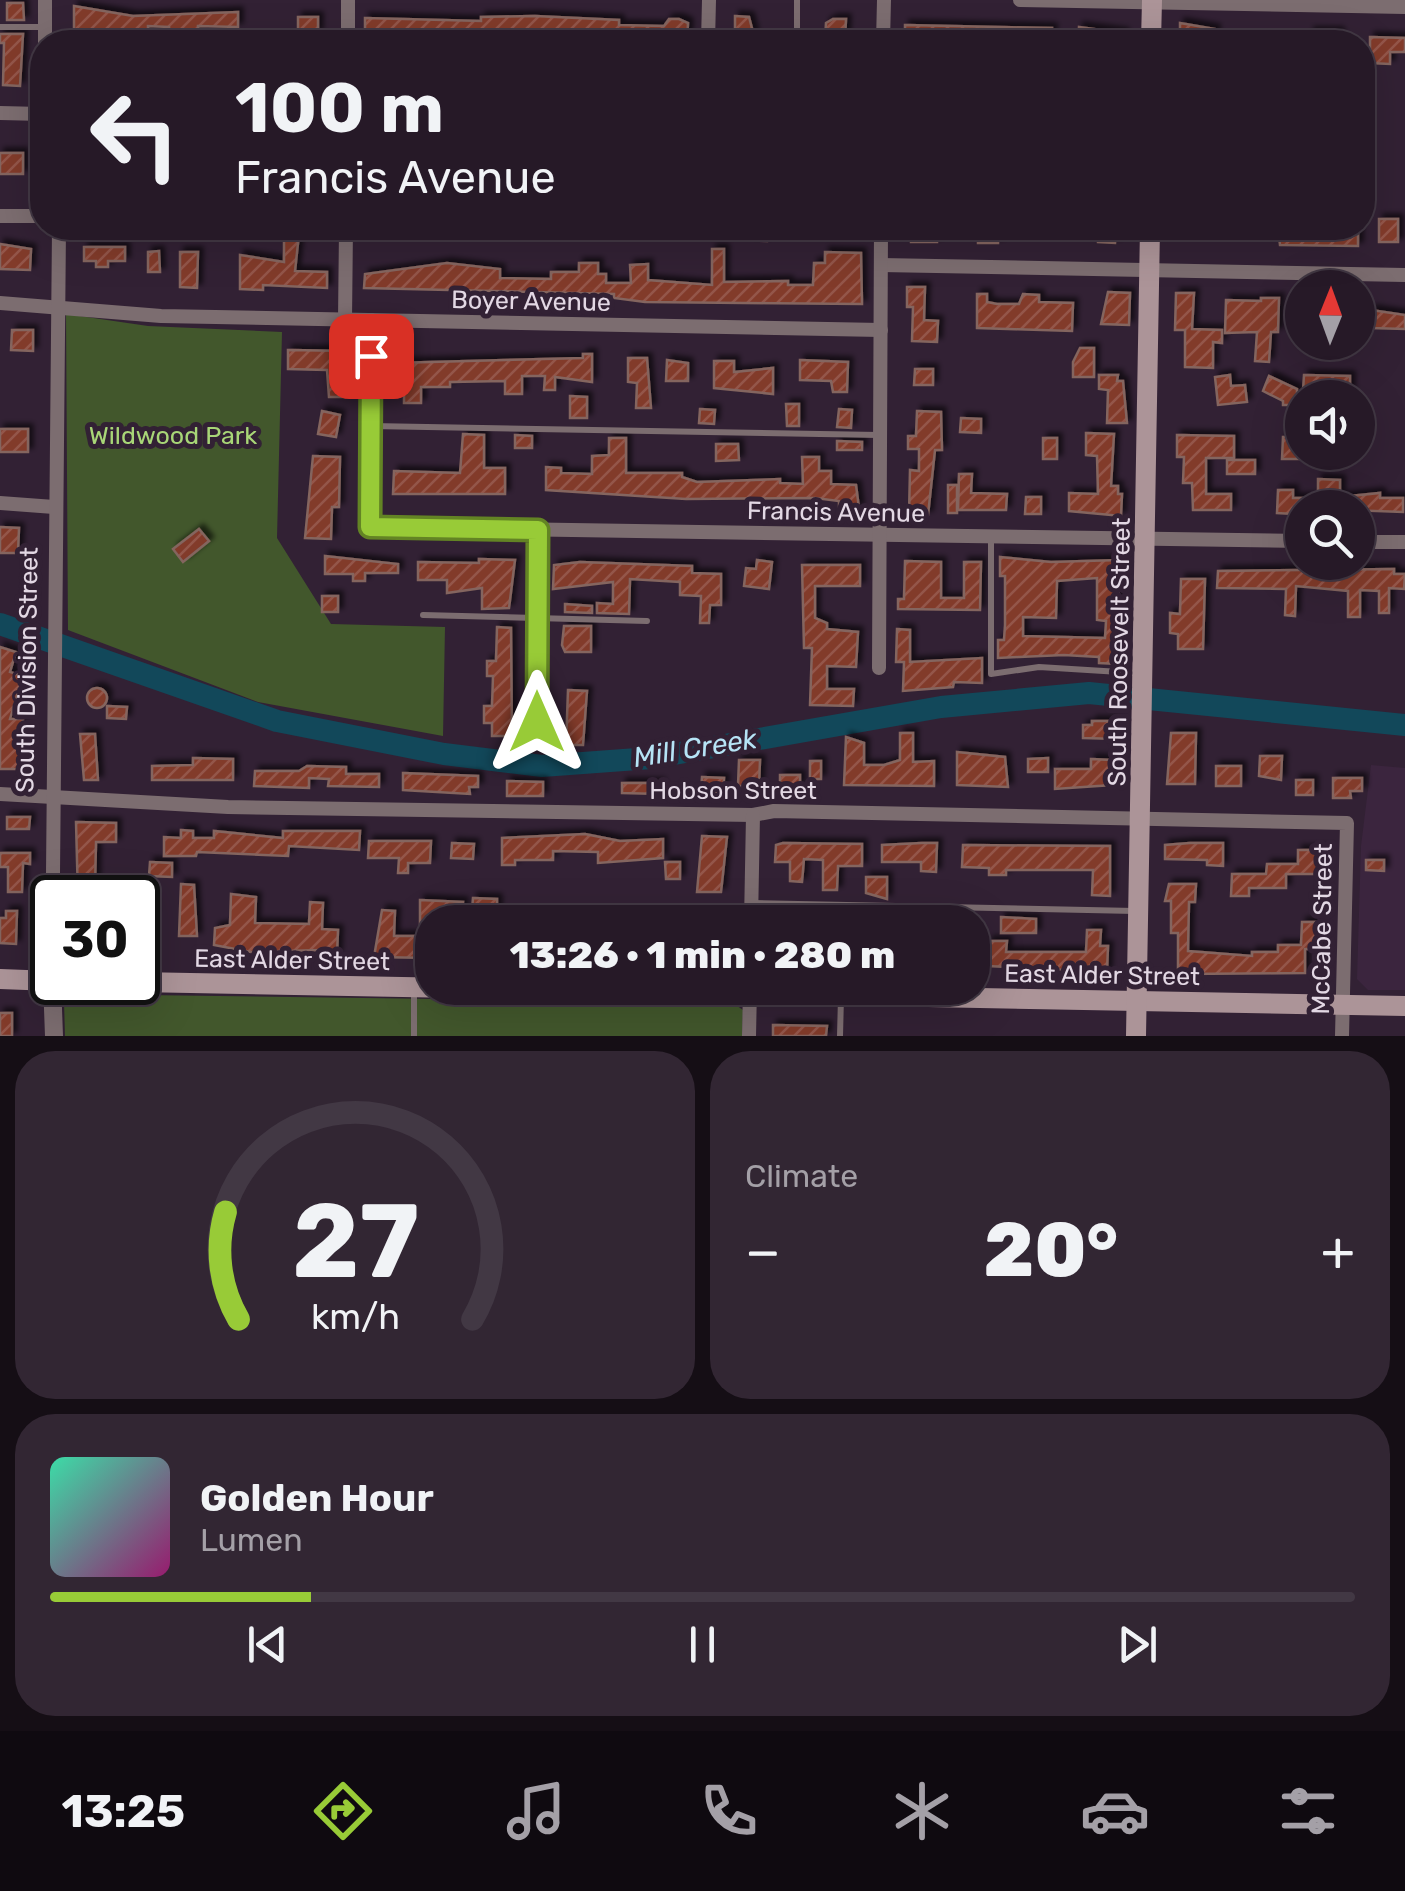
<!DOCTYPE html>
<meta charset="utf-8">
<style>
body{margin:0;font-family:Rubik,sans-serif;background:#322633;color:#f1f3f6;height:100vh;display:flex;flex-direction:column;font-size:38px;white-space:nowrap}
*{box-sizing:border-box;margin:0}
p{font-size:32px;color:#a4a0a7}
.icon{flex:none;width:55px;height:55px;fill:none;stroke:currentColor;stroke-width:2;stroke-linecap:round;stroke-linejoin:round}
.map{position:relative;height:1036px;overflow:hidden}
.side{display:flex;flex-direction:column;gap:15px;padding:15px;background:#150e15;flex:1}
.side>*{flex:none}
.banner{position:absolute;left:30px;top:30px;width:1345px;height:210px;border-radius:40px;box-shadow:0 10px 40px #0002,0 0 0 2px #423844;background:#261927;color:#f1f3f6;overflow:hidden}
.needle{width:65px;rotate:1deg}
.fabs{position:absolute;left:1285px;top:270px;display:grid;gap:20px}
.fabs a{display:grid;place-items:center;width:90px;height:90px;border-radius:50%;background:#261927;box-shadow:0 10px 40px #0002,0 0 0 2px #423844;font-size:50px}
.speed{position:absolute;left:30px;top:875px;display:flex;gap:20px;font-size:50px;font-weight:700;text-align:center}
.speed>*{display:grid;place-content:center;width:130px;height:130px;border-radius:50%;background:#261927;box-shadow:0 10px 40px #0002,0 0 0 2px #423844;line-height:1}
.speed .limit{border:5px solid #111;border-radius:15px;background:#fff;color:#111}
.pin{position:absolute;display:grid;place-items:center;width:85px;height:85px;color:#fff;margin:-42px;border-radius:20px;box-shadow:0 5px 15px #0006}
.me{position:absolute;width:110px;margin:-55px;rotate:0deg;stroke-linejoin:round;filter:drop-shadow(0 0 8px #0008)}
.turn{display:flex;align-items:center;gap:35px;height:210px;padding:0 40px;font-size:45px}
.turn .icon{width:130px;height:130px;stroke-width:2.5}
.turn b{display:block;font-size:70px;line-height:85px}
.big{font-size:75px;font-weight:800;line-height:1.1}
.side .tile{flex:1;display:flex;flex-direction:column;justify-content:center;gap:15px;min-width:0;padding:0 35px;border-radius:40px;background:#322633}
.side .dial{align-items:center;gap:0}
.dial svg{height:260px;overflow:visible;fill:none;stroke:#423844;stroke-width:7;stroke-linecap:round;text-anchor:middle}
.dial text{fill:#f1f3f6;stroke:none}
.song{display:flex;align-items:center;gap:30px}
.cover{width:120px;height:120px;border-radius:15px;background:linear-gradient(135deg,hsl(160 70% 55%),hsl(320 70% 35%))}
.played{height:10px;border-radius:5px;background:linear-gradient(90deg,#98cb37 20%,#423844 20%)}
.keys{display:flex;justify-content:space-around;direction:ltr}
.heat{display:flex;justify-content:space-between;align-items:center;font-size:55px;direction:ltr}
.side .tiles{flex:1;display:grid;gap:15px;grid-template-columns:1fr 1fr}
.tile:last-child{grid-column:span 2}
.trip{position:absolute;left:415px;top:905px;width:575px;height:100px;border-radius:40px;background:#261927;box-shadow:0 10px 40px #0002,0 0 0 2px #423844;font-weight:800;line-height:100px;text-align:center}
.tab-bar{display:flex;height:160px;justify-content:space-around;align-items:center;background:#0f0a10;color:#a4a0a7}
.tab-bar .icon{width:70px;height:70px}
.tab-bar .selected{color:#98cb37}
.tab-bar b{font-size:45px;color:#f1f3f6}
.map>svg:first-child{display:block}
.built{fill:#3b253e}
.park{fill:#42572c}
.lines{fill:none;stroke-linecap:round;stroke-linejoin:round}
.river{stroke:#12485a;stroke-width:22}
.building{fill:url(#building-hatch);stroke:#84655e;stroke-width:2.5;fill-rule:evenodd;filter:url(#shadow)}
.service{stroke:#7c6d70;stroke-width:6}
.minor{stroke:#7c6d70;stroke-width:14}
.tertiary{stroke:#7c6d70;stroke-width:18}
.secondary{stroke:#ac9498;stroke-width:20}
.route-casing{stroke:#638424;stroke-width:25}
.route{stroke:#98cb37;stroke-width:18}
.labels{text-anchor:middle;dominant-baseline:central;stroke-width:10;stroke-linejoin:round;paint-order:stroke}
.street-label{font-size:25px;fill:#e3d8e4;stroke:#322134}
.park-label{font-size:25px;fill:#a8d677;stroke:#322134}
.water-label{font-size:28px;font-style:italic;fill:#b6e4f6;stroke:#322134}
</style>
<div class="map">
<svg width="1405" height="1036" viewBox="0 0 1405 1036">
<defs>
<pattern id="building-hatch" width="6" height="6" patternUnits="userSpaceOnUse" patternTransform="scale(2.5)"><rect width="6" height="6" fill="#823a2c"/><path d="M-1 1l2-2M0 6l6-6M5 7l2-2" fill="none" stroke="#94564a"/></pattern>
<filter id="shadow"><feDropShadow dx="4.5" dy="-4.5" stdDeviation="2.5" flood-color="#0009"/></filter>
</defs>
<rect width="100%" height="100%" fill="#322134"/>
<!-- built -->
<path class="built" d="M1371,765L1405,768V990H1368L1357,979L1361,846Z"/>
<!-- park -->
<g class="park">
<path d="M66,314L148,326L282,332L277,538L331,624L445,627L443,736L258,702L68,630Z"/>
<path d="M68,994L733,1003L743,1010L742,1036H65L64,1002Z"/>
</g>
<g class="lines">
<!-- river -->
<path class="river" d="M0,624L277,721L444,754L542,766L651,758L941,707L1089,693L1405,725"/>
</g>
<!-- building -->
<g class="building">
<path d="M7,3H23L24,20H7Z"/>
<path d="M74,6L133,16L238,12V27L198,26V42H172L169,27L148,26V42H132V32L108,30L107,42H74Z"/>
<path d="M535,16L619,20V25L664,26L669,19H679L688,23L687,42H594L589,37L556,36V41L499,38V42H365V18L481,21V17Z"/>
<path d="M735,16L749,17L754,36H735Z"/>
<rect x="298" y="17" width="20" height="16"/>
<path d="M833,19H846L845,41L825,40L826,23Z"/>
<path d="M1180,23L1215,29V42H1180Z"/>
<path d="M905,25L1052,28V42H905Z"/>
<path d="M1079,27L1124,33V42H1078Z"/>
<rect x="1310" y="32" width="29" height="10"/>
<path d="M0,34H23L20,86L3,85L4,43H0Z"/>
<path d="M1370,37L1405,38V52H1390V64L1370,63Z"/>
<rect x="0" y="153" width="23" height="21"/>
<rect x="1379" y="219" width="19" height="23"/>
<path d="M679,228H697V240L679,239Z"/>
<path d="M733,228L768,229L767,241L733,240Z"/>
<rect x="911" y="228" width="26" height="14"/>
<rect x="978" y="228" width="20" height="15"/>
<path d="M1019,228H1067V239L1018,238Z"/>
<path d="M1098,228H1116L1115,243L1098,242Z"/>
<path d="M1278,228H1358V246L1280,245Z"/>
<path d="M284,234H299L295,271L327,272V288L263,285V290L240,289V255L284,262Z"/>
<path d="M0,244L31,249L30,270L0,269Z"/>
<path d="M84,247H125V261H108V267H96V261H84Z"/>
<path d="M712,249H724V282L788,281V285H813L814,263H825V252L861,253L862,304L645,302L614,298V294L364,288L365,274L447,263L500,269V278L551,279V272H579V263H598V274H606V283H631L630,265L648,264V280L712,285Z"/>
<path d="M159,251L160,272H148V252Z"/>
<path d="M180,252H198L197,288L180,287Z"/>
<path d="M907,287H925L924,320L938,321L937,342L912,341L913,307H907Z"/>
<path d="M1108,292L1130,293L1129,325L1101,324Z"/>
<path d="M1176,293H1194L1192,329L1222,330V343L1213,342V368L1185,367V330H1175Z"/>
<path d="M977,294H987V302L997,304H1019L1023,294L1039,295V302L1073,303L1072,331L977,328Z"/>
<path d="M1261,298H1279L1278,332H1271L1269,362L1255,361L1257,332L1225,333L1226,300L1261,301Z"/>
<path d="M1371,310L1405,315V329L1370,328Z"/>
<path d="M12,330H33V351L11,350Z"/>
<path d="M1080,348H1094V377H1073V362Z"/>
<path d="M288,350L348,351L345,397H329L327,370L288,369Z"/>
<path d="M583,354H592V382L555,377V390H544L545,376H522V394H505V381L450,382V387H421V403H404V381L394,377V363L583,358Z"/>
<path d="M628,358H647L651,408H636L637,383L628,382Z"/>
<path d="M667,360L688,363V381H666Z"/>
<path d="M800,360L848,362L847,392H833L831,381L800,380Z"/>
<path d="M714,361H734V372L773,368V394L714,388Z"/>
<path d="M915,369H933V385H914Z"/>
<path d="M1099,375H1118L1117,381H1123L1127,423H1107L1108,390L1099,389Z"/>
<path d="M1230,375L1231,386L1245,385L1247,402L1218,405L1215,377Z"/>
<path d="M1304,375L1350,376V392L1303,391Z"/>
<path d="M1269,376L1297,389V405H1283V401L1263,391Z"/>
<path d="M570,396L587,397V418H570Z"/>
<path d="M786,404H799V426H787Z"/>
<path d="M700,409L715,410L714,424L699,423Z"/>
<path d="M839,409L852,410L851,428L837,427Z"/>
<path d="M322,411L340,415L336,437L318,434Z"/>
<path d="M917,411L941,412L942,450H935L928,515H909L910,470L919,471V449H908V436H916Z"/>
<path d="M961,418L981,419V433L960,432Z"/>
<rect x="0" y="429" width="28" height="23"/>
<path d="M1086,433L1114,434L1111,486H1118V494H1122L1121,516L1069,511V493L1098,494L1097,456L1086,455Z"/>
<path d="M463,434L484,435V468H505V494H393L394,471L460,473Z"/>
<path d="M515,435L532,436V448H515Z"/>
<path d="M1177,435L1234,436V458H1206V494H1231V510H1193L1192,483H1183L1184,457H1177Z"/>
<path d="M1283,437H1302V459H1282Z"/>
<path d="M609,438H626V473H682V477L697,482L780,479V483L803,484L802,457H819V471H831V484L856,485L859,508H839V501L815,498L686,499L546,490V467L561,468V473L592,474V456L609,455Z"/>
<rect x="1043" y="438" width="14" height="21"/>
<path d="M837,441L862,442V450H837Z"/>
<path d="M716,444H738L739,460L716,461Z"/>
<path d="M313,456L340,457L339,507H332L331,539L305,538Z"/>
<rect x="1227" y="460" width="28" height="14"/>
<path d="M959,474H972L971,493L1007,494L1006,510H958Z"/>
<path d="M1318,479L1340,480V497L1380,493V498H1403V512L1293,508V514L1277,513L1278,490H1293V498H1318Z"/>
<rect x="948" y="485" width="9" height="28"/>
<path d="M1026,497H1041V514H1025Z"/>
<path d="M0,527L19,528L18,553H0Z"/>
<path d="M199,529L209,541L183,562L173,549Z"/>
<path d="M325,556L398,564V573H365V581H353V574H325Z"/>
<path d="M1000,557L1051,562L1119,560L1118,664L1099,663V657L1064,655L998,658V640H1004L1005,625V576H1000ZM1097,578V620L1106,621L1105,638L1023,636V617L1056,618L1057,581Z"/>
<path d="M479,559L515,560L509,608L482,609V588L447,593V580H418V562L479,563Z"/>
<path d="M757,560L772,562L769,589L744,586L746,568L756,569Z"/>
<path d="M905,561L941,562V598H964V562H981L980,610L898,609V599H904Z"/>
<path d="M580,562L692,566V573L721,574V605H710L709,623H700L701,596L680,595V582L630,579L629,614L597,613V603L613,604V582L553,589L554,565Z"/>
<path d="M802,565H860V586H815V618L827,623V629L858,632L856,667L827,666V689H854L853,706L810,705L812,648H804Z"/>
<path d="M1394,569V574H1405L1404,589L1389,588V613H1379V591L1360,590V617H1348V591L1296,586L1295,616L1285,615L1286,589L1217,588L1218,571Z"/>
<path d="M1181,579H1205L1203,649H1178V634L1170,633V613L1180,614Z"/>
<rect x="322" y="596" width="16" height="16"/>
<path d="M565,604L592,606V613L565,612Z"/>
<path d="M564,626H591V652H565L562,645Z"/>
<path d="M497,627L511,628L512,736H492V723H484V706H492L493,676H487V661H496Z"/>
<path d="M897,629L910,630V662L982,658V683L954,682L953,687L903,691L904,662H896Z"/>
<path d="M0,647L16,652L10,672L23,676L10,719H23L22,769H0Z"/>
<circle cx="97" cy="698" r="10"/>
<path d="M568,690L587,691L583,745H566Z"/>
<path d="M107,706L127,707L126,719L107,718Z"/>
<path d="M1092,721H1119L1118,739L1083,738V725H1092Z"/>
<path d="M900,733H913V762L934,761V786L844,785L846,737L864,743V765H884L900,760Z"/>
<path d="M1171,733H1196L1195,784H1167Z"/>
<path d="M80,734H95L98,780H84Z"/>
<path d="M957,752L1005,757L1008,787L957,785Z"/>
<path d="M1260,756H1282L1281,780L1259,776Z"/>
<path d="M193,758L233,759V780H152V766L193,765Z"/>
<path d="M1048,758V772H1028V759Z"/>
<path d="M1091,759L1112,760V785L1055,789V769H1091Z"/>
<path d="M739,760H760L759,786H738Z"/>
<rect x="810" y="761" width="11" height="18"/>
<path d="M307,766L346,767V774H379V787L328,786L329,779L309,778V788L254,786L255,771H299Z"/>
<rect x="1216" y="766" width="25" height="20"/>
<path d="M403,773L478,776V787H469L470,794L403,790Z"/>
<rect x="780" y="775" width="20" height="11"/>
<path d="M702,777L724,778L723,793L701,792Z"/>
<path d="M1333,778H1362V791H1350L1351,798H1333Z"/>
<rect x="1296" y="780" width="17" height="15"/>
<path d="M507,781L543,782V796H507Z"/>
<path d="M622,783H660V794L622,793Z"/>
<path d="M7,817H30L29,829H7Z"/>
<path d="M76,822L116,823V842H96L95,888H89V898H78Z"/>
<path d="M181,830L193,831V838H214V831L283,838V831H360L359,850L289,846L288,856L197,852L196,856H164V837L181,838Z"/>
<path d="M585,834L620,841L663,839V858L598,863V852L553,851V860H515V865H502V838Z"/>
<path d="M702,836L727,837L721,892H697Z"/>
<path d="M369,841H431L430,863H408V873H398L399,858H368Z"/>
<path d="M452,843L474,844L473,859L451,858Z"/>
<path d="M783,843L862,844V866H838L837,890H823V860L804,859L802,882L790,881V862H775L776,845Z"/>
<path d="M922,843H937L936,872L921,871V862H882V845Z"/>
<path d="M1190,843H1223V866L1207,865V860L1165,859V845Z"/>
<path d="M963,845L1110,846V896L1092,895L1093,870H1006V875H989V868L962,867Z"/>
<path d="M1298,850H1323L1319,874H1286V888H1249V896H1231L1232,874H1266L1267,864H1298Z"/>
<path d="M0,853H30V864L23,863L22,892H8V867H0Z"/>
<path d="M1366,860H1384V871L1366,870Z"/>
<path d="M150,862L172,863V877L149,876Z"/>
<path d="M665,862H680V879H666Z"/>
<path d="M866,877H887V899L866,893Z"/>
<path d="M181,884L194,885L197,936H179Z"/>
<path d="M1169,884H1196L1195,902H1189L1188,951L1252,956V952H1278V945H1301L1302,922H1320V949H1305V973L1178,974V933H1171V901H1165Z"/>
<path d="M231,894L256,897L255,923L309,924L310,902L323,903L322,929L338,930L337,955H319V950L251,952L214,945L215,928L230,925Z"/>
<path d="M152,897V916H141V898Z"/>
<path d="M473,898L497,899V912L472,911Z"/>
<path d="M420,900L463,902L462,914L438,912V922H432V958L374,957L382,910L395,911L394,936H420Z"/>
<path d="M6,911H17L16,944L0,943V918H6Z"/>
<path d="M856,912L855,922H818V913Z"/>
<path d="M1001,917L1036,919V933H1001Z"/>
<path d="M1087,930H1101L1100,946H1108L1107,972L988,966L989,941H1007L1006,952H1086Z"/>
<rect x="0" y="1013" width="12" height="23"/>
<path d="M773,1025L827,1026L826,1036H773Z"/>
</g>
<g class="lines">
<!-- service -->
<g class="service">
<path d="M797,0V42"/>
<path d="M0,27H44"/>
<path d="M371,426L879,435"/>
<path d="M991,537V674L1039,667L1136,673"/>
<path d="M423,615L647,621"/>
<path d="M753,903L1135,911"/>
<path d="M414,1036V992"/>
<path d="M840,1036L841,997"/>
</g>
<!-- minor -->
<g class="minor">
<path d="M1020,0L1405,7"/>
<path d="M45,42V0"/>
<path d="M348,42V0"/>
<path d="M708,42L709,0"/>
<path d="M883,42L884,0"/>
<path d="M0,113L42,114"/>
<path d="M0,216H42"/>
<path d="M881,265L1405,275"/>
<path d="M0,303L161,316L881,330"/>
<path d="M345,320L346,228"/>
<path d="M371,320L369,527L1302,541"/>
<path d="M0,503L54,507"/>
<path d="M1358,542H1405"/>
<path d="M879,668L881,228"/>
<path d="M537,722L538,530"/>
<path d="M0,794L228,807L753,815L774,811L1347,823L1342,1036"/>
<path d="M751,922L753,815"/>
<path d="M52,981L59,228"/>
<path d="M749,1036L750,988"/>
</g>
<!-- tertiary -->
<path class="tertiary" d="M52,981L54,1036"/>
<!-- secondary -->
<g class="secondary">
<path d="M1151,42L1152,0"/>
<path d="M0,979L52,981"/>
<path d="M138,982L1405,1006"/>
<path d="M1136,1036L1150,228"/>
</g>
</g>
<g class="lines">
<!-- route casing -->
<g class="route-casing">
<path id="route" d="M371,356L370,527L538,530L537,722"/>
</g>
<!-- route -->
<use href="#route" class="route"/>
</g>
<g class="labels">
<!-- street labels -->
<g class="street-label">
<text transform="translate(531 301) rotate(1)">Boyer Avenue</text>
<text transform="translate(836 512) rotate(1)">Francis Avenue</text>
<text transform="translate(1119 652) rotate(-89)">South Roosevelt Street</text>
<text transform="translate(27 670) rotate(-89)">South Division Street</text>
<text x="733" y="790">Hobson Street</text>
<text transform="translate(1322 929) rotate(-89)">McCabe Street</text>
<text transform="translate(292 960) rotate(1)">East Alder Street</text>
<text transform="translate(1102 975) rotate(1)">East Alder Street</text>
</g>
<!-- park labels -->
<g class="park-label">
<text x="173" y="435">Wildwood Park</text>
</g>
<!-- water labels -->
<g class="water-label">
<text transform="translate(695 748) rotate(-9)">Mill Creek</text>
</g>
</g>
</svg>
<div class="fabs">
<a><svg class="needle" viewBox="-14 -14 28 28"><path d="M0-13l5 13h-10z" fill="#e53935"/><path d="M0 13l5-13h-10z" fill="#a4a0a7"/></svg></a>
<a><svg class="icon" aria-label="sound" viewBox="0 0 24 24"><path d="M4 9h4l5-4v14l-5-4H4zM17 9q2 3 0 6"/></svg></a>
<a><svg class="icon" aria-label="search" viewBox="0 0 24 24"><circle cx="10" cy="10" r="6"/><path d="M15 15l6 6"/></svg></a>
</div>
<div class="speed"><div class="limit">30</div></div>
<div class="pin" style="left:371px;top:356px;background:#d93025"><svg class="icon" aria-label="arrive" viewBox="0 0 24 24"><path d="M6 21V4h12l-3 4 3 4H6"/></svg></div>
<svg class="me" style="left:537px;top:722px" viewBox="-20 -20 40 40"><path d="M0-17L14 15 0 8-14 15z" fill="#98cb37" stroke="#fff" stroke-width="4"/></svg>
<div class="trip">13:26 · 1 min · 280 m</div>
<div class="banner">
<div class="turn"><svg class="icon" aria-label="left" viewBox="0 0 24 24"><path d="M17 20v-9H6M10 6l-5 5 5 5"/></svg><div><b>100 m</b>Francis Avenue</div></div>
</div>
</div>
<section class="side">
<div class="tiles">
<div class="tile dial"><svg viewBox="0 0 100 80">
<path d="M14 69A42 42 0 1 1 86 69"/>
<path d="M14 69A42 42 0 0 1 10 36" stroke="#98cb37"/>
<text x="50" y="56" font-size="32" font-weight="700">27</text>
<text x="50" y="72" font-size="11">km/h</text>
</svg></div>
<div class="tile"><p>Climate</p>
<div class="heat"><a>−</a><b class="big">20°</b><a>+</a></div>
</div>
<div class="tile">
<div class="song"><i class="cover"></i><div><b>Golden Hour</b><p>Lumen</p></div></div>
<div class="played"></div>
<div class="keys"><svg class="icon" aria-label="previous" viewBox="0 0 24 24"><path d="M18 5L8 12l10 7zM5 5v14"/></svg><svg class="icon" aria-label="pause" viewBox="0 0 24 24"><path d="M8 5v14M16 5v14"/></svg><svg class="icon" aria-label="next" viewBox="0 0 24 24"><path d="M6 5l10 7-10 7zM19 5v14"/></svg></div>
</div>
</div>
</section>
<nav class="tab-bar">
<b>13:25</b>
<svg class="icon selected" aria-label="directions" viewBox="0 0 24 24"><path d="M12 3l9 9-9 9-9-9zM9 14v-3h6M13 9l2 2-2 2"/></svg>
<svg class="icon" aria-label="music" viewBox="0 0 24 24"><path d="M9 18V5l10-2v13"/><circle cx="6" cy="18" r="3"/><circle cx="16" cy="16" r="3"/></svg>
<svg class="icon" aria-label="phone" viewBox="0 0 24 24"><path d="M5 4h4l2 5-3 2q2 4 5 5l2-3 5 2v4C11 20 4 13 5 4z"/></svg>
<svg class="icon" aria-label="climate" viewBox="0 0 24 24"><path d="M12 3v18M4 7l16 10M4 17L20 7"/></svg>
<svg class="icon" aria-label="car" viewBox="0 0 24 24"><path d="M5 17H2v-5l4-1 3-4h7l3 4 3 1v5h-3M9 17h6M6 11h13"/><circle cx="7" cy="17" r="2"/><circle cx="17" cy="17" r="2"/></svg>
<svg class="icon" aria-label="filters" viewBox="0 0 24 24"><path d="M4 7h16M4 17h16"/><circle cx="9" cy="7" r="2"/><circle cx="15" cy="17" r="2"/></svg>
</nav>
